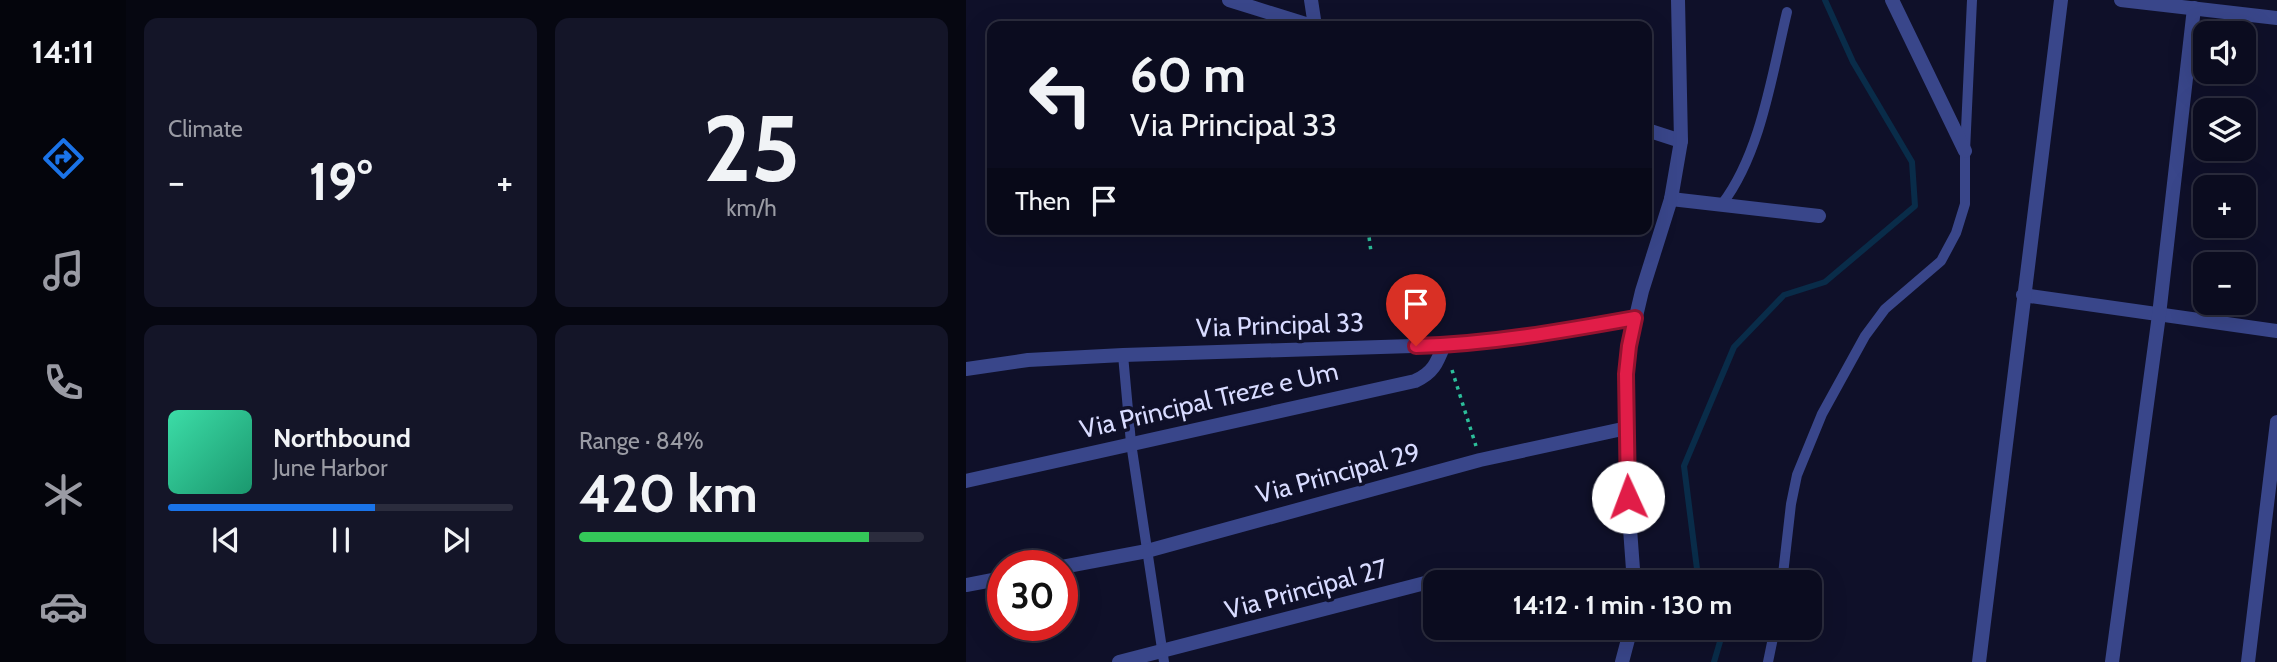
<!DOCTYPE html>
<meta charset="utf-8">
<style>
body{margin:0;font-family:Cabin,sans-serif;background:#141528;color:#f1f3f6;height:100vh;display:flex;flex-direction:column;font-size:26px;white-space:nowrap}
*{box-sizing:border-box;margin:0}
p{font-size:23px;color:#9a9ba4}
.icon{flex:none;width:38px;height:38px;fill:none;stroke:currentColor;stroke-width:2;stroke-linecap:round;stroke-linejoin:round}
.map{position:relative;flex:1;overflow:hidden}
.panel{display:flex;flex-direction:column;gap:18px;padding:18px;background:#060711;width:840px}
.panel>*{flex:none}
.hud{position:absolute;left:21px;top:21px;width:665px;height:214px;border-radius:14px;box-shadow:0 7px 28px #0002,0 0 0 2px #2b2c3d;background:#0b0c1f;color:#f1f3f6;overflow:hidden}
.buttons{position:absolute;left:1227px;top:21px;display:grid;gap:14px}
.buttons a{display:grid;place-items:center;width:63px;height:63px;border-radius:14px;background:#0b0c1f;box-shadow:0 7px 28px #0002,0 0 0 2px #2b2c3d;font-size:35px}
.speed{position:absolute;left:21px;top:550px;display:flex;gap:14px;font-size:35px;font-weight:700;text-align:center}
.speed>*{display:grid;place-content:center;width:91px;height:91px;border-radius:50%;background:#0b0c1f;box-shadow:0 7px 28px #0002,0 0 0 2px #2b2c3d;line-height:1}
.speed .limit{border:10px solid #d22;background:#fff;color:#111}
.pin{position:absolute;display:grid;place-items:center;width:60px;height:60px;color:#fff;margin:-72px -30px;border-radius:50% 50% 50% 0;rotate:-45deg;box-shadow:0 0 7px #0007}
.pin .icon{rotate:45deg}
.me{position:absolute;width:77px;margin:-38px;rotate:358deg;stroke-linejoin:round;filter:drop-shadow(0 0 5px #0008)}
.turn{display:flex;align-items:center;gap:24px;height:147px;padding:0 28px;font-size:32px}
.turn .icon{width:91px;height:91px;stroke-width:2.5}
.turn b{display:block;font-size:49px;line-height:60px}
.then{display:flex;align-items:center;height:66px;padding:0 28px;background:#0003;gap:14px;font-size:26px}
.big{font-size:52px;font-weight:800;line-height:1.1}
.panel .card{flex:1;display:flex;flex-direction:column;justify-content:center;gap:10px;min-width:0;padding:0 24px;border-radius:14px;background:#141528}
.panel .dial{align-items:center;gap:0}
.dial b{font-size:91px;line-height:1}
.song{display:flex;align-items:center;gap:21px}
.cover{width:84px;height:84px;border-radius:10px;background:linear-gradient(135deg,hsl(160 70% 55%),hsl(160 70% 35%))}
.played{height:7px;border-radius:4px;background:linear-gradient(90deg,#1a73e8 60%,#2b2c3d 60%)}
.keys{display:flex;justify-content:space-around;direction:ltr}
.heat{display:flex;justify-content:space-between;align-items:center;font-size:38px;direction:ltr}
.charge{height:10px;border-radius:5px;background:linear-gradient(90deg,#34c759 84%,#2b2c3d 0)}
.panel .tiles{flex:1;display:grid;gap:18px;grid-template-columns:repeat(2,1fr)}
.trip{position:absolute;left:457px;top:570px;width:399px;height:70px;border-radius:14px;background:#0b0c1f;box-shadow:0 7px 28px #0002,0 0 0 2px #2b2c3d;font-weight:800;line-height:70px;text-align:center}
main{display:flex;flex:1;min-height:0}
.menu{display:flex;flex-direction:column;width:126px;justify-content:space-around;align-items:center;background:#04050c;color:#9a9ba4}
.menu .icon{width:49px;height:49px}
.menu .active{color:#1a73e8}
.menu b{font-size:32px;color:#f1f3f6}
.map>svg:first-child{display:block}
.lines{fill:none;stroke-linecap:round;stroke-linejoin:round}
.stream{stroke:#092c49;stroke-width:6}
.path{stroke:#2cbf9a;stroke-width:3.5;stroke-dasharray:3.5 5;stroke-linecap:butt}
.lane{stroke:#39468a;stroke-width:10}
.street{stroke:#39468a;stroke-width:14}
.route-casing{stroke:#92132f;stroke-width:18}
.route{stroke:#e11d48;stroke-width:12}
.labels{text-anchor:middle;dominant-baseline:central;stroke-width:7;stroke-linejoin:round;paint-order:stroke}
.street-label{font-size:26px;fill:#d8dbff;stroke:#0f1029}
</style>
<main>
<nav class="menu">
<b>14:11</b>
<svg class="icon active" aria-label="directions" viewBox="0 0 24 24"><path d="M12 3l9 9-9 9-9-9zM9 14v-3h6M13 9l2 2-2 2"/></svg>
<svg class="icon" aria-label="music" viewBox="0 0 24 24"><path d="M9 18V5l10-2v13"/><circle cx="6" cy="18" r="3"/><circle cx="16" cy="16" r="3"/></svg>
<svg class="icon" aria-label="phone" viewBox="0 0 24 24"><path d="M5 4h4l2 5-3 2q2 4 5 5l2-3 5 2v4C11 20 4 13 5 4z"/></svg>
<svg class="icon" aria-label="climate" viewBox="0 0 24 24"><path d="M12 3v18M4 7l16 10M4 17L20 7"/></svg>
<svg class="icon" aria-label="car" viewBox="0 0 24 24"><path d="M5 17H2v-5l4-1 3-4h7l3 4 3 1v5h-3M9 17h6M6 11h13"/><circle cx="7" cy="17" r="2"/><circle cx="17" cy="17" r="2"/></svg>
</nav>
<section class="panel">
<div class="tiles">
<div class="card"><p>Climate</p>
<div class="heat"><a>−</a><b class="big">19°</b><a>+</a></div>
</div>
<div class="card dial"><b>25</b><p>km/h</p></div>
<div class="card">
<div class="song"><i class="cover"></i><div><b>Northbound</b><p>June Harbor</p></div></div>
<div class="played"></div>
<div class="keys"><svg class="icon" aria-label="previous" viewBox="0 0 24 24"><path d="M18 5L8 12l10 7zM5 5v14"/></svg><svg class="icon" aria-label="pause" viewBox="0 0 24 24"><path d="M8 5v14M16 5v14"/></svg><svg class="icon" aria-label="next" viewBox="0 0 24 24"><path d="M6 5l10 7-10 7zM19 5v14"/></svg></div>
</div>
<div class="card"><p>Range · 84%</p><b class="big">420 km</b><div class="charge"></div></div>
</div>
</section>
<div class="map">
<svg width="1311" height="662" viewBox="0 0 1311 662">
<rect width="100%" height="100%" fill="#0f1029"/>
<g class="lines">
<!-- stream -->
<g class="stream">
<path d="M738,583L731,569L718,466L768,347L818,295L859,282L949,206L946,162L887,62L859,0"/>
<path d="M748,662L758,628"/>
</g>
<!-- path -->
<g class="path">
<path d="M402,229L405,252"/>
<path d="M486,370L510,446"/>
</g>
<!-- lane -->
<g class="lane">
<path d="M756,204C795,153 806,74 821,12"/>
<path d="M157,355L165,443L198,662"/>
<path d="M816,583L825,504L831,475L856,414L899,336L919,309L975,261L990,233L999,204V151L1006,0"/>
<path d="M802,662L809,628"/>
</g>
<!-- street -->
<g class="street">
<path d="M263,0L346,26"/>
<path d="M345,0L349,26"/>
<path d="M926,0L999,151"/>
<path d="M1155,0L1311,18"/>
<path d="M681,130L715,141"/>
<path d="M705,199L853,216"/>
<path d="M1057,295L1311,331"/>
<path d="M0,369L62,360L157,355L478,345L593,332L669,318"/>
<path d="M0,481L449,381C467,373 471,363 478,345"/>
<path d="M96,567L181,551L514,460L661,428"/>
<path d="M668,583L660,474V374L663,346L676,291L705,199L715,141L712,0"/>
<path d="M0,585L37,578"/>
<path d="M153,662L459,583L498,576H521L668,581"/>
<path d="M656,662L665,628"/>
<path d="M1013,662L1095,0"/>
<path d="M1146,662L1193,315L1228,8"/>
<path d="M1282,662L1311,422"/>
</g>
</g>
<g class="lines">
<!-- route casing -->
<g class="route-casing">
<path id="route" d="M450,346C524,344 597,331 669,318L663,346L660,374L662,497"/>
</g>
<!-- route -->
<use href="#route" class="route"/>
</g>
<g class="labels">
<!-- street labels -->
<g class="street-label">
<text transform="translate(314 325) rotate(-2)">Via Principal 33</text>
<text transform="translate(243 400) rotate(-13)">Via Principal Treze e Um</text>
<text transform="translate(372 473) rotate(-15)">Via Principal 29</text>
<text transform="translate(340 589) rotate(-15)">Via Principal 27</text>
</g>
</g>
</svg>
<div class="buttons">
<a><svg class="icon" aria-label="sound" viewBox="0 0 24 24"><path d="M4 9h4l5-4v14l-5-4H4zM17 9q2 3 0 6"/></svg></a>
<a><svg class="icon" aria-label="layers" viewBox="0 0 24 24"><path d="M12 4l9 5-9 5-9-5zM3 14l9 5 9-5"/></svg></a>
<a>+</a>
<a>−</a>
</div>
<div class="speed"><div class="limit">30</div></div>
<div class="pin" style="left:450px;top:346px;background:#d93025"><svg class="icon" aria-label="arrive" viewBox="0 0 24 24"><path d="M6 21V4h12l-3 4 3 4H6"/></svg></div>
<svg class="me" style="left:662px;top:497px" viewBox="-20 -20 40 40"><circle r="19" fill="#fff"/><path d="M0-13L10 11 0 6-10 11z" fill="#e11d48"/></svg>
<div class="trip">14:12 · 1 min · 130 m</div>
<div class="hud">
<div class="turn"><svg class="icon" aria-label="left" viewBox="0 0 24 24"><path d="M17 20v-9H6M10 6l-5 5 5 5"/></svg><div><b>60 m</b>Via Principal 33</div></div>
<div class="then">Then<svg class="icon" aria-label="arrive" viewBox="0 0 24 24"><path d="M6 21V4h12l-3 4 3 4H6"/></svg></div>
</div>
</div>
</main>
